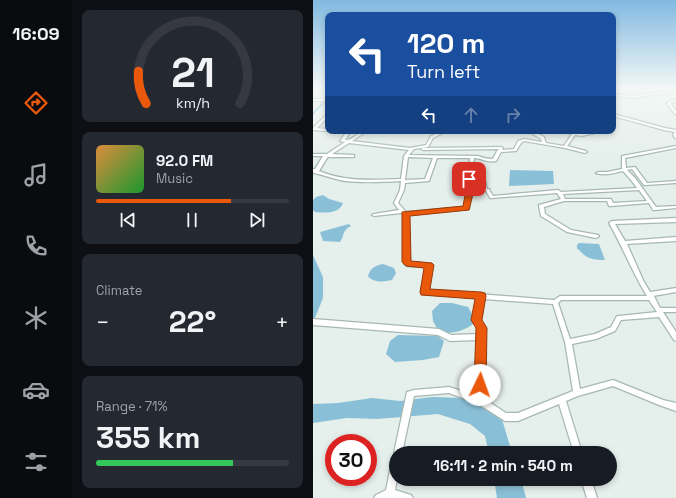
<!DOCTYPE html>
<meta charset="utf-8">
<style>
body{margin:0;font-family:"Space Grotesk",sans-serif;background:#242831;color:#f1f3f6;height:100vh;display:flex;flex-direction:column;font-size:15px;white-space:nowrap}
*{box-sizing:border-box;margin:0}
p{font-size:13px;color:#9ea1a6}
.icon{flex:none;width:22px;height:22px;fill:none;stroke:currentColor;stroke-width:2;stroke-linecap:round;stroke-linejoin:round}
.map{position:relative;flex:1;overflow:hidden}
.drawer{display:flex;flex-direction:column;gap:10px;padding:10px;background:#0d0f14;width:241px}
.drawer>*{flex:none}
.hud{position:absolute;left:12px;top:12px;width:291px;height:122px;border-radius:8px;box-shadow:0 2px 6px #0003;background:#1a4fa0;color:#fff;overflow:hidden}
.speed{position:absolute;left:12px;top:434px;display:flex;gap:8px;font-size:20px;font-weight:700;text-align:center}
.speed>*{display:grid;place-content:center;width:52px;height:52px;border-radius:50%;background:#171b24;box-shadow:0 2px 6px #0003;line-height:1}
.speed .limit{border:6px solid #d22;background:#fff;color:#111}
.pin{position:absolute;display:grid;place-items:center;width:34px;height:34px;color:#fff;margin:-17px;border-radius:8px;box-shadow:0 2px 6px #0006}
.me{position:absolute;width:44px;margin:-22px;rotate:3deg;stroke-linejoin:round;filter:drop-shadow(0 0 3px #0008)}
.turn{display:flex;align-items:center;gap:14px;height:84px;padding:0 16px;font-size:18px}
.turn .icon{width:52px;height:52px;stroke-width:2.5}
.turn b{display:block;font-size:28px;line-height:34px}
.lanes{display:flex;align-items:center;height:38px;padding:0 16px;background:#0003;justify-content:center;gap:20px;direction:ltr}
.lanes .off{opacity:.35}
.big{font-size:30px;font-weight:600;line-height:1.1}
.drawer .widget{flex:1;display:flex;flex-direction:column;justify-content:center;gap:6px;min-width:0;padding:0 14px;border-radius:8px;background:#242831}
.drawer .dial{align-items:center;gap:0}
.dial svg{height:104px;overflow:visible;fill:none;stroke:#363941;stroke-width:7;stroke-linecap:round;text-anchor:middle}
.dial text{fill:#f1f3f6;stroke:none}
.song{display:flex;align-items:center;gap:12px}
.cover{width:48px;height:48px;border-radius:6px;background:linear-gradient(135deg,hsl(30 70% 55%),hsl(130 70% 35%))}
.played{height:4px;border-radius:2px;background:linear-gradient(90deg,#ea580c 70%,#363941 70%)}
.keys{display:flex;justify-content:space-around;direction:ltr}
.heat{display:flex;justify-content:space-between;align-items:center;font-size:22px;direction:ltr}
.charge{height:6px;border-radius:3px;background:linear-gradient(90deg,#34c759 71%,#363941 0)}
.trip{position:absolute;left:76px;top:446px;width:228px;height:40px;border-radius:20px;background:#171b24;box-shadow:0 2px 6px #0003;font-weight:600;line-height:40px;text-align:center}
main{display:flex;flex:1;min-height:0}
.tabs{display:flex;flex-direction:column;width:72px;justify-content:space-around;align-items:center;background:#090b0e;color:#9ea1a6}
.tabs .icon{width:28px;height:28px}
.tabs .on{color:#ea580c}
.tabs b{font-size:18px;color:#f1f3f6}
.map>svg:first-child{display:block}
.water{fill:#8ac0d7}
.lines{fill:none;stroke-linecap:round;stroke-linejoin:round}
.canal{fill:#8ac0d7;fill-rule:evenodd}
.street-casing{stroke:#a7b8b4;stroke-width:2.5}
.street{fill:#fff;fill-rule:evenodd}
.route{fill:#ea580c;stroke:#983908}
</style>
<main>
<nav class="tabs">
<b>16:09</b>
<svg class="icon on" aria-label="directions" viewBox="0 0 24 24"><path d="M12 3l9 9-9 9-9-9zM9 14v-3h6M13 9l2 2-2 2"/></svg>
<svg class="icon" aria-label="music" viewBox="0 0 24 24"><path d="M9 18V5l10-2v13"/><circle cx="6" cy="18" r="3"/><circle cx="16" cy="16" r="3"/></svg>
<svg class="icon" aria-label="phone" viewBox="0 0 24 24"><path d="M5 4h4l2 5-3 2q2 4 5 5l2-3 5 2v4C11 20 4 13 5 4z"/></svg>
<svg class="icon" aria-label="climate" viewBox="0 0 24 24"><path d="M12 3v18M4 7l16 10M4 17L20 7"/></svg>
<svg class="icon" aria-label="car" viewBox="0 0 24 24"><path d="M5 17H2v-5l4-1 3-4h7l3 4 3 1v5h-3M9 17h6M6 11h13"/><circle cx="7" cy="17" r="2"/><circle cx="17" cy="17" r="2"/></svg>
<svg class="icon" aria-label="filters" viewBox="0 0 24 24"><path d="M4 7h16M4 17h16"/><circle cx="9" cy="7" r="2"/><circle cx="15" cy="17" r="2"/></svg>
</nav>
<section class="drawer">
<div class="widget dial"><svg viewBox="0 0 100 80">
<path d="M14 69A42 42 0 1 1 86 69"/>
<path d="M14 69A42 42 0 0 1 8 44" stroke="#ea580c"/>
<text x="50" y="56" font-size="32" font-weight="700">21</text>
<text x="50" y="72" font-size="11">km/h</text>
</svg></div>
<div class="widget">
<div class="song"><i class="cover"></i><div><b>92.0 FM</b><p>Music</p></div></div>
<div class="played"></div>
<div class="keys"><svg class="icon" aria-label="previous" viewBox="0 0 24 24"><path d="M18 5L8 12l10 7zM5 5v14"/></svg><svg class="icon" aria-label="pause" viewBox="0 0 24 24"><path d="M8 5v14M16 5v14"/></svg><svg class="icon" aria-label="next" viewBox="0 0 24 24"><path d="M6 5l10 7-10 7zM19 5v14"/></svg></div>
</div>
<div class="widget"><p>Climate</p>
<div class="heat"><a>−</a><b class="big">22°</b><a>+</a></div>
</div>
<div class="widget"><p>Range · 71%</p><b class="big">355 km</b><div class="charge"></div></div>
</section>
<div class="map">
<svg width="363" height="498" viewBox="0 0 363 498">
<rect width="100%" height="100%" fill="#e5efec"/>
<!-- water -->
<g class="water">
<path d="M197,170L240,171L241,184L196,186Z"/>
<path d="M10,195L16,199L30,203C26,214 13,213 2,212L0,210V200L3,197Z"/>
<path d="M36,224L38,226C28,232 32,235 27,242L10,241L7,232Z"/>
<path d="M266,243L286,244L292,260C281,260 274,259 267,251C263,246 264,252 264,245Z"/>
<path d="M0,255L10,277V298L0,323Z"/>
<path d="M70,264L81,268L83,273L79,280C71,282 60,283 55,276C57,268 63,265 70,264Z"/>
<path d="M127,303H139L155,307L159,314L160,324C149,332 138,334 126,332L120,321L119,311Z"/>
<path d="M85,335L125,336L131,341L126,357L110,360L82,362L73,354L77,341Z"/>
<path d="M119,397L150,398L170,404L189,419L199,453H176L172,436L157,424L125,414L64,419L34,418L0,423V404L25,403L59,398L87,401Z"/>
<path d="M181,479H208L213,498H184Z"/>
</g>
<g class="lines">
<!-- canal -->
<path class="canal" d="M14,97H15V100L0,115V112Z"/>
<!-- street casing -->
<g class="street-casing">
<g id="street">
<path d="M8,88H11L0,97V94Z"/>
<path d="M361,90H362V92L320,98L300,96V94L320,96Z"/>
<rect x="0" y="99" width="15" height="2"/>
<path d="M363,99V101L358,103V104L363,111V114H362L354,104L356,101Z"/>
<path d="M14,114H15V117L4,128L15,129V131L0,130V128Z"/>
<path d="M300,114L352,128L363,130V138H362L360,135L362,132L351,130L300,116Z"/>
<path d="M34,131H38L32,140C40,141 45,131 54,131L39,141L97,148L113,145L118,136L129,131H134L120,138L115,147L101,149L96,155L165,156C170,158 174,159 180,159L184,151L186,149L110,150L108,149L110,148L188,147H189L190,150L201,149L205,141L211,139L229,142L228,139L215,131H220L231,137L233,143L251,146L259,134L248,131H255L269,134L280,132L282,133L269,136L262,135L254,146L273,151L274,152L272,153L252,148L211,141L208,143L203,151L188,152L183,161C173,163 169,158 161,158L160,167L158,168L159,189H169L168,182V181H172L174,189H176L180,196L245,190L248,192L324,188L318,180L310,171C301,173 291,176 283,173L285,172H294L309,169V156L363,146V148L312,158L313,168L322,167L334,183L363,181V183L333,185H331L319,169L314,170L322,178L343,207L363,206V208L342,210H340L336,203L298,206H296L294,201H251L231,207L232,214L258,230L285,235L286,236L285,237L283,238L254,232L228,216L226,206V205L248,199L244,193L179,198H177L173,191H159L156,209L95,215L97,262L118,264L119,265L115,290L241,300L247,296H334C319,272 310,247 296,223L299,221L363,218V222L302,224L312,241L363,237V241L314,244L330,280L337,292L363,288V292L340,296H341L347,308H363V312H350L363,332V341L361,340L346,317L308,320L302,331L283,339L259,344L267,389L300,380L350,400L363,403V411L346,405L300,386L265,396L253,401L269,453H261L246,404L205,421H192L164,403L136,393L101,396L89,453H83V456H82L81,453L94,392L101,390L136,387L162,395L165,355V340L137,341L125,335L0,325V319L126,329L138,335L165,334V329L161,320L164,298L110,294L109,292L113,267L94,266L91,264L90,214L88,213L61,216L59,215L61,214L86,210L81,203L87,190L88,181C69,182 50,183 32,181C21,179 11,175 1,173L0,172V169H2L10,156H0V154H14L32,142L27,141ZM36,143L96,150L91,156L88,179C60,180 32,182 6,171L14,158L15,157H41V155H40L19,154ZM95,157L120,158L112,179L92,180ZM124,158H157L156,166L154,167L155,190L152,207L93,212L85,203L91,190L92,183L116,181ZM326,190L334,201L300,203L298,199H252L250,194ZM171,299L240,304L252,342L260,391L205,413H193L170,398L173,355L171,329L167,320ZM248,300H336L344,312L306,316H304L298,327L282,334L257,339L245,303Z"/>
<path d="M83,457V479H84L82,490L98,495L100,498H61L63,495L73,490L79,461L80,458Z"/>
<path d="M268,479H278L284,498H274Z"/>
</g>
</g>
<!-- street -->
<use href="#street" class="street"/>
</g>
<!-- sky -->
<linearGradient id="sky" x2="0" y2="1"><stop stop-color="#82b9e1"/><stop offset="0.56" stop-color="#f3f8f6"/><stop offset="1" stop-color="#f3f8f6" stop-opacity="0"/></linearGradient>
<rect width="363" height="158" fill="url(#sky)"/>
<!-- route -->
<path class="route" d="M156,176L160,179L161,190L156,210L97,216L98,261L119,263L121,265L117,289L168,292L172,293L173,296L169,320L174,328L173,385L171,389L167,391L162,389L161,385L163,328L158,320L162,299L108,295L107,292L111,268L93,266L89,262V212L150,206L153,190V179Z"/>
</svg>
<div class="speed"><div class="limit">30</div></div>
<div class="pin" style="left:156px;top:179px;background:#d93025"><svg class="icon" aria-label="arrive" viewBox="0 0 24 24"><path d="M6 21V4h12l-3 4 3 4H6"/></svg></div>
<svg class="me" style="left:167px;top:385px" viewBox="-20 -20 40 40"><circle r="19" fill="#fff"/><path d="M0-13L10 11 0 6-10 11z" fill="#ea580c"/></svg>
<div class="trip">16:11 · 2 min · 540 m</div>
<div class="hud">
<div class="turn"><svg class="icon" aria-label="left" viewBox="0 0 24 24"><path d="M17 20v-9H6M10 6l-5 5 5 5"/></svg><div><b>120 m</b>Turn left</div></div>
<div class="lanes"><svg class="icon" aria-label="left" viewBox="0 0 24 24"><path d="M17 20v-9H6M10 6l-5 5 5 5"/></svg><svg class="icon off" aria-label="ahead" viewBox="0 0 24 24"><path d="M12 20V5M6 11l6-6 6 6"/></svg><svg class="icon off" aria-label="right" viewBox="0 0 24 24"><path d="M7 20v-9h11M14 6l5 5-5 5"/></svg></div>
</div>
</div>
</main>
